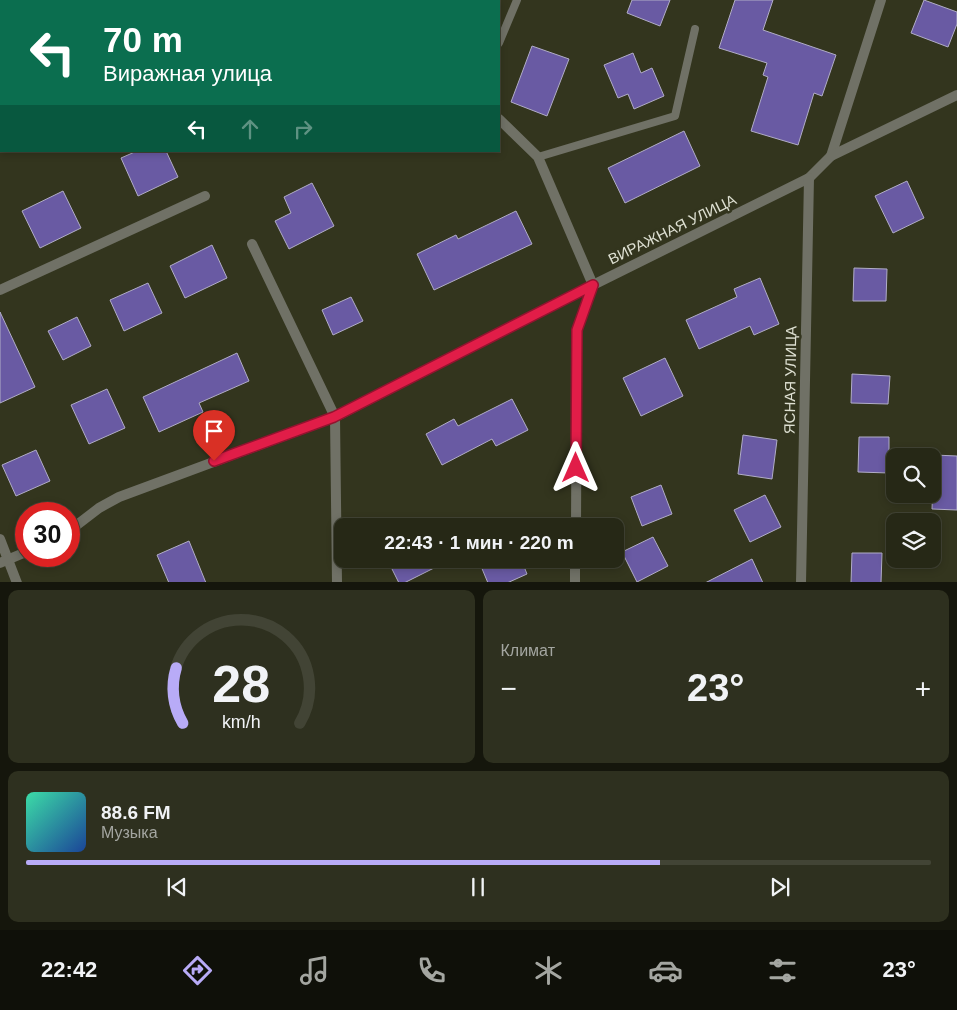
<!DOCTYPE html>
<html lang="ru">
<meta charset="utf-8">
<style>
body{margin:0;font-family:Arial,sans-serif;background:#2e301f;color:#f1f3f6;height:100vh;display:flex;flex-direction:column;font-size:19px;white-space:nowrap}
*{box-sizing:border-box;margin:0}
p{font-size:16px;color:#a4a6a1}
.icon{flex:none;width:28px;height:28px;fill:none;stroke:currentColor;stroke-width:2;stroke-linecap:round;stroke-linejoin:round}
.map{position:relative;height:582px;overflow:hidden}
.side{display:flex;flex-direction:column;gap:8px;padding:8px;background:#15160c;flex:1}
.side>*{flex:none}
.guide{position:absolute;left:0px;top:0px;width:500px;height:152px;box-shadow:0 2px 8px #0003,0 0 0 1px #424435;background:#0b6e4f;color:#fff;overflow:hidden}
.controls{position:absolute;left:886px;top:448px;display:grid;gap:10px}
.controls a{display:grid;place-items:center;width:55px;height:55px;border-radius:10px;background:#262816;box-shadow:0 2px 8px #0003,0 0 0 1px #424435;font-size:25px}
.speed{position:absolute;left:15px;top:502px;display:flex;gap:10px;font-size:25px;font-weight:700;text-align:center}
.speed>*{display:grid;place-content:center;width:65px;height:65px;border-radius:50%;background:#262816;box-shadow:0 2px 8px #0003,0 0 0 1px #424435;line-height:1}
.speed .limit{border:8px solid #d22;background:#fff;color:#111}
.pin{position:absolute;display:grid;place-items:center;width:42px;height:42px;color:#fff;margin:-51px -21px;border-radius:50% 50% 50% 0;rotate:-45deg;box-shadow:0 0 5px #0007}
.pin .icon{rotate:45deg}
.me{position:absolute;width:55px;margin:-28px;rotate:0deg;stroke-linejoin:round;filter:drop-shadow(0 0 4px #0008)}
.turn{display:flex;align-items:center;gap:18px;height:105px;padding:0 20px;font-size:22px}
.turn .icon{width:65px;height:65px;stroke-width:2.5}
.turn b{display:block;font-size:35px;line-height:42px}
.lanes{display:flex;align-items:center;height:48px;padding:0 20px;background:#0003;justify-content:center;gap:25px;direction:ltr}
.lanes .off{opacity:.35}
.big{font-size:38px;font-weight:700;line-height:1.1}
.side .tile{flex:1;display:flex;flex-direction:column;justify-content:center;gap:8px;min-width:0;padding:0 18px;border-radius:10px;background:#2e301f}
.side .dial{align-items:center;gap:0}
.dial svg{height:130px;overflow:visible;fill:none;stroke:#424435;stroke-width:7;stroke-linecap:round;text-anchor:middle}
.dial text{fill:#f1f3f6;stroke:none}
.song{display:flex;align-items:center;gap:15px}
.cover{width:60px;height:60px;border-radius:8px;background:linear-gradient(135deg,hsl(160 70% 55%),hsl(220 70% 35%))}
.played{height:5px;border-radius:2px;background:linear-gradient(90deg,#b8abf7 70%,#424435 70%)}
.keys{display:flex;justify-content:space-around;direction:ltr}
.heat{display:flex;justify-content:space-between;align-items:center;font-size:28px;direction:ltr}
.side .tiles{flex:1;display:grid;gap:8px;grid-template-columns:1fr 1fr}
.tile:last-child{grid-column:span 2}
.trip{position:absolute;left:334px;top:518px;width:290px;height:50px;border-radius:10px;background:#262816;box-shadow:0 2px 8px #0003,0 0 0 1px #424435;font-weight:700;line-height:50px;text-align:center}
.tabs{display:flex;height:80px;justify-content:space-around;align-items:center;background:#0f1009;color:#a4a6a1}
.tabs .icon{width:35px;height:35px}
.tabs .active{color:#b8abf7}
.tabs b{font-size:22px;color:#f1f3f6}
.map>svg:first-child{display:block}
.building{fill:#695aa3;stroke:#b1adc7}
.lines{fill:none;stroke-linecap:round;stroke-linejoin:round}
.service{stroke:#707166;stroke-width:8}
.minor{stroke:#707166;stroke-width:10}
.route-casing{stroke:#92132f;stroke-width:12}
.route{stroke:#e11d48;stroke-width:9}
.labels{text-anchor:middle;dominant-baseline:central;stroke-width:5;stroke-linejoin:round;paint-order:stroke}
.street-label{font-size:15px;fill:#dee0d2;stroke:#33351e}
</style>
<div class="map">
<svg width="957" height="583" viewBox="0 0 957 583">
<rect width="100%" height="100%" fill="#33351e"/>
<!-- building -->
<g class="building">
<path d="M632,0H670L660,26L627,13Z"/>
<path d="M735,0H773L763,30L836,55L822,96L814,93L798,145L751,131L768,77L763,75L767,63L719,48Z"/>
<path d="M924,0L957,12V24L948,47L911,33Z"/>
<path d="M532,46L569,59L547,116L511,102Z"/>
<path d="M633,53L641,73L652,68L664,96L634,109L628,94L618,98L604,65Z"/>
<path d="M684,131L700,166L625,203L608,168Z"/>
<path d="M137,151H166L178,177L138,196L121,158Z"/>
<path d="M907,181L924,218L893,233L875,196Z"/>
<path d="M312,183L334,226L289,249L275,221L291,213L284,197Z"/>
<path d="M63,191L81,228L40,248L22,211Z"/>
<path d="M516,211L532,244L434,290L417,254L456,235L458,239Z"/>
<path d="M212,245L227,278L185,298L170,266Z"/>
<path d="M854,268L887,269L886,301H853Z"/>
<path d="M760,278L779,324L754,335L750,326L699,349L686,320L737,297L734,289Z"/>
<path d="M148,283L162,313L124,331L110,300Z"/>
<path d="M351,297L363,321L333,335L322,310Z"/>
<path d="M0,312L35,387L0,403Z"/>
<path d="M77,317L91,346L63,360L48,331Z"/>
<path d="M237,353L249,381L199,403L203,412L159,432L143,397Z"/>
<path d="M665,358L683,396L641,416L623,378Z"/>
<path d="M852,374L890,376L888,404L851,403Z"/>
<path d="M107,389L125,428L89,444L71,405Z"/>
<path d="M512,399L528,430L496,446L492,439L442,465L426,434L454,419L458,426Z"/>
<path d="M743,435L777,440L772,479L738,474Z"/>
<path d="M859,437H889V473L858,472Z"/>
<path d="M36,450L50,481L16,496L2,465Z"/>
<path d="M934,455L957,456V510L932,509Z"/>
<path d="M661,485L672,514L642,526L631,497Z"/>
<path d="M765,495L781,527L750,542L734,510Z"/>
<path d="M653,537L668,566L637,582L622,552Z"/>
<path d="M189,541L206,583H169L157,555Z"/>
<path d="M852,553H882L881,583H851Z"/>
<path d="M387,559H452L404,583H399Z"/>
<path d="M478,559H521L527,574L507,583H488Z"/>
<path d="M752,559L763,583H705Z"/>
</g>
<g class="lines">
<!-- service -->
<g class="service">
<path d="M248,1L249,0"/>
<path d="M499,43L517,0"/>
<path d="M538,157L675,116L695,29"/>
</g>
<!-- minor -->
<g class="minor">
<path d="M211,0L214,1"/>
<path d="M499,119L538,157L593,285L577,330L576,526"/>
<path d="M831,156L881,0"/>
<path d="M252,244L335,417L337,583"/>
<path d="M0,290L205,196"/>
<path d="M69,531L99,508L119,497L335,417L593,285L809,178L831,156L957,95"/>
<path d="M0,539L17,583"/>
<path d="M0,563L26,552"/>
<path d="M575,583V559"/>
<path d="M801,583L809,178"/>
</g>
</g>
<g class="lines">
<!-- route casing -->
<g class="route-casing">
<path id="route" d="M214,461L334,417L593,285L577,330L576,468"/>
</g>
<!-- route -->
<use href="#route" class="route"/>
</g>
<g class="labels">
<!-- street labels -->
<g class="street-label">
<text transform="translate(672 229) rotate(-26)">ВИРАЖНАЯ УЛИЦА</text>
<text transform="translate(790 380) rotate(-89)">ЯСНАЯ УЛИЦА</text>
</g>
</g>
</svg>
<div class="controls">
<a><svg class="icon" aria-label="search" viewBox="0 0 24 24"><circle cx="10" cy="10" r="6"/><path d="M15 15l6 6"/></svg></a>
<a><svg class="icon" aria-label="layers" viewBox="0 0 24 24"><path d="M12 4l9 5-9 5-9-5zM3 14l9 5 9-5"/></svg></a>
</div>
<div class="speed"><div class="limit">30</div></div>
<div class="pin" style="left:214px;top:461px;background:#d93025"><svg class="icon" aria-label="arrive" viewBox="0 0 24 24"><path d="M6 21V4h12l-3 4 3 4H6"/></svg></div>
<svg class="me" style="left:576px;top:468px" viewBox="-20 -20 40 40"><path d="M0-17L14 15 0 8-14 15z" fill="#e11d48" stroke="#fff" stroke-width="4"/></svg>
<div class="trip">22:43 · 1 мин · 220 m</div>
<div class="guide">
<div class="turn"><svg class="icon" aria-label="left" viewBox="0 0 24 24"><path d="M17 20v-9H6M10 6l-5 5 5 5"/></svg><div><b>70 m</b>Виражная улица</div></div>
<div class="lanes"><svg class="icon" aria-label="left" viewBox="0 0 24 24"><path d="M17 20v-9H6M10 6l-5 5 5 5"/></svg><svg class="icon off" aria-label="ahead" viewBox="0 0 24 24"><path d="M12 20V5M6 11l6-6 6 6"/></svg><svg class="icon off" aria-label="right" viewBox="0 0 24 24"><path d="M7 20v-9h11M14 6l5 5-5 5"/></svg></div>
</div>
</div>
<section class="side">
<div class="tiles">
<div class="tile dial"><svg viewBox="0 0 100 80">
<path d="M14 69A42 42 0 1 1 86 69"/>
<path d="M14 69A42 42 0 0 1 10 35" stroke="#b8abf7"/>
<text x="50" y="56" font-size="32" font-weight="700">28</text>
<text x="50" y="72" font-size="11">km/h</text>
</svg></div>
<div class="tile"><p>Климат</p>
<div class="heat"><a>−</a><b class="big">23°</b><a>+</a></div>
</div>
<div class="tile">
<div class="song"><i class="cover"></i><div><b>88.6 FM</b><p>Музыка</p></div></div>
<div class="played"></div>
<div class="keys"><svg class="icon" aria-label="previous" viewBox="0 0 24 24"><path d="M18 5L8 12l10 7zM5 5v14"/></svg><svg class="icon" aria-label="pause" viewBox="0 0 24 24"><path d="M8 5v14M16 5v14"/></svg><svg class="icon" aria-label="next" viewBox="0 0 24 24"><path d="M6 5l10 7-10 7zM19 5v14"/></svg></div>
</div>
</div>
</section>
<nav class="tabs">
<b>22:42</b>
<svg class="icon active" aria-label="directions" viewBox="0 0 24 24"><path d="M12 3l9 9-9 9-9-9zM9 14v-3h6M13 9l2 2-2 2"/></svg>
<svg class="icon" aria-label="music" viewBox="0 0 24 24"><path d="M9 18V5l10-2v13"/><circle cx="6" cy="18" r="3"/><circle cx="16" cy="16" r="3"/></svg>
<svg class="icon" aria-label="phone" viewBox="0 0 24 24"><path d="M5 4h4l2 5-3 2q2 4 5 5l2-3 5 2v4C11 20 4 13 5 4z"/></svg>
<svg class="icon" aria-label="climate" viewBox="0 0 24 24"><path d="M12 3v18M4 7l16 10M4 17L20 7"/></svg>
<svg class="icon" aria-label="car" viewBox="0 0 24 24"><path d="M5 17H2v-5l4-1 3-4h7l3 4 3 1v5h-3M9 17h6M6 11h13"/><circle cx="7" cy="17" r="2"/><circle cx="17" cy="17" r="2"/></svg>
<svg class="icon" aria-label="filters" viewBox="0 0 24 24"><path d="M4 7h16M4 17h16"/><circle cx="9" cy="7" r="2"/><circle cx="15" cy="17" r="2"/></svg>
<b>23°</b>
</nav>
